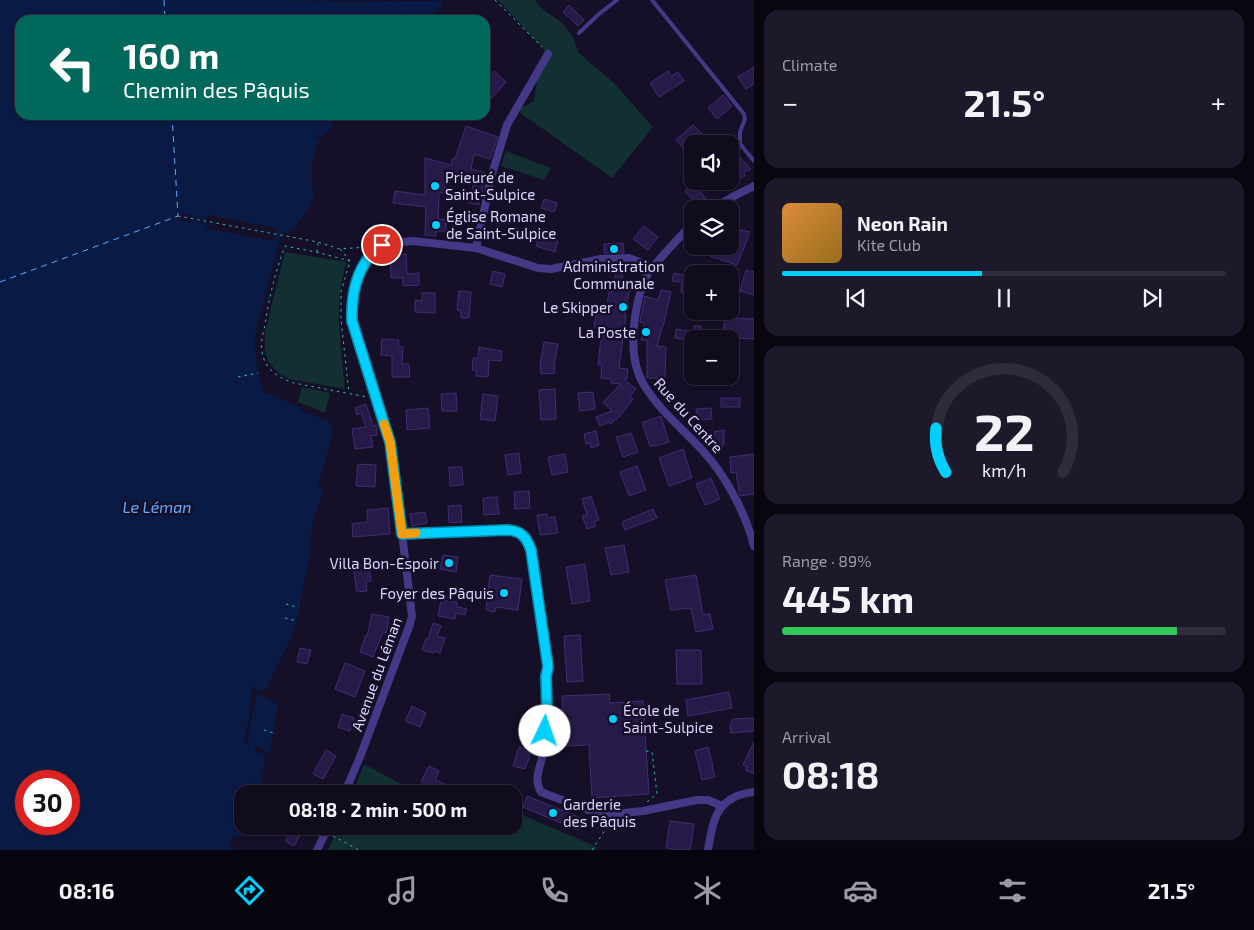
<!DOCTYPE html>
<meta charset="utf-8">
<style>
body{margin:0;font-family:"Exo 2",sans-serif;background:#1e192a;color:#f1f3f6;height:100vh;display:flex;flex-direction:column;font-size:19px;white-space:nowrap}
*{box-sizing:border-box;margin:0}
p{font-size:16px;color:#9c9ba4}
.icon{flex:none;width:28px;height:28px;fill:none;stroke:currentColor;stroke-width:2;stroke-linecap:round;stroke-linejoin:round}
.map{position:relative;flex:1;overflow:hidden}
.drawer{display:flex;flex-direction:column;gap:10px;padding:10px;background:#090610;width:500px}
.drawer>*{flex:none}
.banner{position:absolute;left:15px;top:15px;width:475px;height:105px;border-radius:15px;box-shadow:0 1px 4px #0004,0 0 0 1px #302b3b;background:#00695c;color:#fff;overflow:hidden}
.buttons{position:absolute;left:684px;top:135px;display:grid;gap:10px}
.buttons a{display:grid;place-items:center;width:55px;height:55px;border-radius:10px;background:#100b1d;box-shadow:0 1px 4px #0004,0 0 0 1px #302b3b;font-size:25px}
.speed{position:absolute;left:15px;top:770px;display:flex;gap:10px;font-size:25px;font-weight:700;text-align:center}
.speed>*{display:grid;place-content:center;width:65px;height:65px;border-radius:50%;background:#100b1d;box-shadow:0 1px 4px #0004,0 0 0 1px #302b3b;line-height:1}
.speed .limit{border:8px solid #d22;background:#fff;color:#111}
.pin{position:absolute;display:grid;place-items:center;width:42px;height:42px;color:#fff;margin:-21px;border:2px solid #fff;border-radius:50%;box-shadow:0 1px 5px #0007}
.me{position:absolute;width:55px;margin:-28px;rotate:3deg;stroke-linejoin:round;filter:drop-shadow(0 0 4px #0008)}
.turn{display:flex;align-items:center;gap:18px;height:105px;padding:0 25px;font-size:22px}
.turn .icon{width:65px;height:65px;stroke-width:2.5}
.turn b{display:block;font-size:35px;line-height:42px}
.big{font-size:38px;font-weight:700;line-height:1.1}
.drawer .card{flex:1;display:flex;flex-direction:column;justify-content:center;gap:8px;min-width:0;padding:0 18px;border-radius:15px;background:#1e192a}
.drawer .dial{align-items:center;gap:0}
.dial svg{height:130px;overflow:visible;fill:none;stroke:#302b3b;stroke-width:7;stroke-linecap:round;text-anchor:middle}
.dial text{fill:#f1f3f6;stroke:none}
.song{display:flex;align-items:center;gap:15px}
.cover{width:60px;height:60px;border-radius:8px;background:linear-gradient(135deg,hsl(30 70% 55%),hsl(40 70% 35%))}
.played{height:5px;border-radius:2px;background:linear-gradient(90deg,#00cfff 45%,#302b3b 45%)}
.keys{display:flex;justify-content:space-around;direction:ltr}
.heat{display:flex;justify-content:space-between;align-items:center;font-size:28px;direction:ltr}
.charge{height:8px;border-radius:4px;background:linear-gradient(90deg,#34c759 89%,#302b3b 0)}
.trip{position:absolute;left:234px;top:785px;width:288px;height:50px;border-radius:15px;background:#100b1d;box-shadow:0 1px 4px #0004,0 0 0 1px #302b3b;font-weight:700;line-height:50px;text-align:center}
.menu{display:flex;height:80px;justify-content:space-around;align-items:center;background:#06040c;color:#9c9ba4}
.menu .icon{width:35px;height:35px}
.menu .current{color:#00cfff}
.menu b{font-size:22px;color:#f1f3f6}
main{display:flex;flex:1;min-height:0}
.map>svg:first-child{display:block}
.green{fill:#122f31}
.water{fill:#091a45;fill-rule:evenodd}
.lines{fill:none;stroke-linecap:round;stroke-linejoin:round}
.ferry{stroke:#62a9ff;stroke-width:1;stroke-dasharray:6 5;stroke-linecap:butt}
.building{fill:#281a48;stroke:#412c74}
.path{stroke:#2db7bb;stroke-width:1;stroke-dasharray:2.5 4;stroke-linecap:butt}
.service{stroke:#433987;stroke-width:4}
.minor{stroke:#433987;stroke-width:8}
.route-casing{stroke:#0087a6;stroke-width:12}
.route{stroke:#00cfff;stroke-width:9}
.slow{stroke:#f59e0b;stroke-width:9}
.poi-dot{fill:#00cfff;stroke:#150f27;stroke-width:2}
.labels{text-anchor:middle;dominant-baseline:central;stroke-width:5;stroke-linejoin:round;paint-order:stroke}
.poi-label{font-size:15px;fill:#ddd4ff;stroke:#150f27;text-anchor:start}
.street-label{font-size:15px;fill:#ddd4ff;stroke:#150f27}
.water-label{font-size:16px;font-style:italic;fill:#62a9ff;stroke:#150f27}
</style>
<main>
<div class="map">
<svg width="754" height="850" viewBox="0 0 754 850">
<rect width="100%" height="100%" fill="#150f27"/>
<!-- green -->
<g class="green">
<path d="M498,0H535L540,7L562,23L573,37L578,52L614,83L653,127L612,178L519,112L521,108L534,101L537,80L548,54Z"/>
<path d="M506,151L551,168L544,180L501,166Z"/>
<path d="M285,252L346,262C344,272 341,282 340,293C337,325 342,357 345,389L289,379L278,373L268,361L265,350V333L272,303Z"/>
<path d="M302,387L330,393L325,413L298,402Z"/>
<path d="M364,764L420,794H352Z"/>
<path d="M513,811L597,847L595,850H328L338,826H427L431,830L433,826H512Z"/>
</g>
<!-- water -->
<path class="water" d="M0,0L443,1C440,14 424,17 412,19L409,14L406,13L405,14L408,20H20V115H332L331,121L332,126L328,132L321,138L316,134L314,135L319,142L312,161V184L314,195L310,205L303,217L289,233L284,232L280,239L255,334C255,356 257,371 264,392L297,406L302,411L329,421L332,427L333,432L318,487L320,489L324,490L314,517L309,549L311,550L295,629L267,688L263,691L259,692L255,690L254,686H252L249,718L244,739L245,743L249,746L250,744V742L247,740L252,718L256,693L278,704L273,733L269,752L267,753L258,746L255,748V751L265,755C265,769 262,781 258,794H242V826H248L244,834L240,837L236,835L231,838L230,844L235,850H0ZM180,213L192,216V217L206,220V217L214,215L217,217L277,228L274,241L210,229L206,226V223L192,220L191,222L178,220V214ZM26,781H69V824H26Z"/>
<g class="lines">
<!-- ferry -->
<g class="ferry">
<path d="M164,0L165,20"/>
<path d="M0,282L178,216L172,115"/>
</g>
</g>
<!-- building -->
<g class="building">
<path d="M569,5L584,20L578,26L563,12Z"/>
<path d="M754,67V84L746,89L738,77Z"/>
<path d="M494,71L506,82L489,101L485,98V82Z"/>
<path d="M668,71L671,76L678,72L684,81L659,97L650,83Z"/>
<path d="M723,95L732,106L717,119L708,108Z"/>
<path d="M693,125L702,134L685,150L676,140Z"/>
<path d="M466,126L498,137L490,159L474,154L471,169L486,173L479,205L469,203L474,182L446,175L444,193H439L438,219L446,220V231H436V236L425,235L426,207L393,203L395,191L425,195V158L451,165L453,158L455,159Z"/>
<path d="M737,154L751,169L744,172L745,176L720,189L714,188L708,181H730V158Z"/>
<path d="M693,183L708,201L699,208L685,191Z"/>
<path d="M544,199L557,203L554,212L541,208Z"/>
<path d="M644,226L658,237L648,250L633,239Z"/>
<path d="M730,226L741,231V230L750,232L737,265L710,256L714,246H730Z"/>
<path d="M541,232L547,234V237L558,241L555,252L536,246Z"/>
<path d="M623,243L624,253H604V244Z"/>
<path d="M406,254L407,274L419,273V285L403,286V278H391L390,255Z"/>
<path d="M618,264H623L622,280L631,282L625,314L626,315L619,368L628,369L627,379H624L636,389L630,396L633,399L619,417L610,424L609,422L600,426L596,417L612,411L603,402L621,384L611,383V379L601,378L602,365H598L602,328L594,327L597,310L606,312L609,292H612Z"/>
<path d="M746,270L754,272V295L740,291Z"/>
<path d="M493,271L505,274L502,287L490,284Z"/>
<path d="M674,273L692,277L688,293L681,292L682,282L672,281Z"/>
<path d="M661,290L671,292L663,327H662L657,346L666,347L665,378H647V341L641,340L644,323L640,322L642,311L645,296L658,300Z"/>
<path d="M459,291L471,292L469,318H461V311L457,310Z"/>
<path d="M422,293H435V313L415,312V300L422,301Z"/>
<path d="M725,311H733V318L754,319V339L737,338V352H730V339H723Z"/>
<path d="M694,326H701V339H692V341L675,338L676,329L694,332Z"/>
<path d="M382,339L399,340L398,347H403L402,364H409L410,377H392V356L381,355Z"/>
<path d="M544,342L558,344L554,365L555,373L541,374L540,366Z"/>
<path d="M479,347L502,351L501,361L489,360L488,377L476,376V370H472L473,358H478Z"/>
<path d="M555,389L556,419L541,420L539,390Z"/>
<path d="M593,392L595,409L580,411L578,393Z"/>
<path d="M456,393L457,411H442L441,394Z"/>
<path d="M483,394L498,396L495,421L480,419Z"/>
<rect x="721" y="398" width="19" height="9"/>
<path d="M366,404L373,426L376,425L377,435L371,436L373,447L355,449L352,429L366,427L361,413L357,415L355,408Z"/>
<path d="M428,408L430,428L407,430L406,410Z"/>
<path d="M711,408L712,419L697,420L696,409Z"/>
<path d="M661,416L669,442L655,446V445L650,446L642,423Z"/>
<path d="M724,430V443L719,454L710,446L714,438V432Z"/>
<path d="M596,431L599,445L591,448L590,443L586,444L584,434Z"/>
<path d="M631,433L638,452L623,457L616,437Z"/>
<path d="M683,449L692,478L669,486L659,458Z"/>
<path d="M519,453L521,473L508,475L505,455Z"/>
<path d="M565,454L568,472L552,475L548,457Z"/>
<path d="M754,454V494L740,496L736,472L731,473L730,457Z"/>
<path d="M358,464L376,465L375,487L356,486Z"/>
<path d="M637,466L646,490L629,496L620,472Z"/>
<path d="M449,467H462L463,485L450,486Z"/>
<path d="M711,478L720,499L705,505L696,484Z"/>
<path d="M529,491L530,508L515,509L514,492Z"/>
<path d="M591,496L599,520L594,522L596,526L587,529L582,516L587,515L582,499Z"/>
<path d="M497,497L499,514L484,515L483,498Z"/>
<path d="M461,505L462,522L449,523L448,506Z"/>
<path d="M388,508L390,534L353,537L352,524L368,522L367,510Z"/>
<path d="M653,509L657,518L625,530L622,522Z"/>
<path d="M425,512L427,523L412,526L410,514Z"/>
<path d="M547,514V518L555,517L558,533L540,535L537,515Z"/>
<path d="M624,545L629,572L611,575L605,548Z"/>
<path d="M443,555L458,557L456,572L440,569Z"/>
<path d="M369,564L371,581H366L367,591L357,592L353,566Z"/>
<path d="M585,564L590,601L572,604L566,567Z"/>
<path d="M490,575L522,579L518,610L496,607L495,612L486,610Z"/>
<path d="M696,575L703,615L710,614L713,629L696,632L691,608L671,610L665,580Z"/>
<path d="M441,600L457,602V607L467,609L465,615L456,613L455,619L438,616Z"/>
<path d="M372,614L389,617L386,633L383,632L373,657L360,652L366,635L367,636Z"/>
<path d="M433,623L441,626L437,636L445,638L440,653L435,651L434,653L422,650L426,638L428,639Z"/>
<path d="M580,635L583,681L567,682L564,636Z"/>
<path d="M300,648L311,650L307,664L297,662Z"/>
<path d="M676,650H701L702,684H677Z"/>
<path d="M345,663L365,671L355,697L335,689Z"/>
<path d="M729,692L732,708L688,716L686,700Z"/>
<path d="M609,694L610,703L643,701L649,794L592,798L589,745L565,746L562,696Z"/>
<path d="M412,706L426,713L420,727L405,721Z"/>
<path d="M342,714L354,718L350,731L338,727Z"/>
<path d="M754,718V731L731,733L730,725L733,719Z"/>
<path d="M754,742V774L746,770L747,767L743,765Z"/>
<path d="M526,746L531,747V750H532L525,769L513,766L519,747L521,748Z"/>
<path d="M708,747L713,766H712L715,777L702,780L695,751Z"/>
<path d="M326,750L336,756L323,779L313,774Z"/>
<path d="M429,766L439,771L435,780L447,785L443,794H434L430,792L432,787L421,782Z"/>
<path d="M527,796L583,819L578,830L523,807Z"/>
<path d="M670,821L694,824L690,850H678L666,848Z"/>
<path d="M285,826H299L295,832L300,835L294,846L285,841L288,836L282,832Z"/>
</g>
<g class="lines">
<!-- path -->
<g class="path">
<path d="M495,0L542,47"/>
<path d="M178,216L318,242L340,249L366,247"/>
<path d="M340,249L350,261L341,292V320L349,393"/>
<path d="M317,252L318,243"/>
<path d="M350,261L316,252L285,246C275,272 269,298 265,325C263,334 260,344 262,352C265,370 279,378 294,383L367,397"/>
<path d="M238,377L258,373"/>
<path d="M286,604L299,608"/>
<path d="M285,618L297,621"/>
<path d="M264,730L273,733"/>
<path d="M646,751L652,752L657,794L647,802"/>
<path d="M240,817L242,818"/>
<path d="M333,836L359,850"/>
<path d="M592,850L611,821"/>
</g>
<!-- service -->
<g class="service">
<path d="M652,0L744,114L745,119L740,132V144L754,161"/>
<path d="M579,33L599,14L617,0"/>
</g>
<!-- minor -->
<g class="minor">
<path d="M712,209L736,195L754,186"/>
<path d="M692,224C681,236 670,247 659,260C657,263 653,265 651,268C634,297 625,355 644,385C659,410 683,429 702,450C725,474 746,514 754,546"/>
<path d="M476,248L492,174L507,125L548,54"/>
<path d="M402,533L507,530C521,531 526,536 531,549L548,667C545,681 547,696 547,710C547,726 545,743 542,758C539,770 534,780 541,792L588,810L615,814L643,811L697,800H708L722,806"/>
<path d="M344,794L360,757L410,624L412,616L391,442L381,414L352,321V306L354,288L365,262L373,251L381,245L391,243L413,241L476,248L538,268L551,269L601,259L629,258L652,267"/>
<path d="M317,850L329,826"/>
<path d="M708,850C713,819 717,796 754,792"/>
</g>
</g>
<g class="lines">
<!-- route casing -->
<g class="route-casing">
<path id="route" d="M382,245C357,263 351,292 352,321L381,414L390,442L402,534L507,530C521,531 526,536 531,550L548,667L546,676L547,713L545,731"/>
</g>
<!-- route -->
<use href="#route" class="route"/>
<!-- slow -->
<path class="slow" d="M384,424L390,442L402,534L416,533"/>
</g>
<!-- markers -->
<g class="poi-dot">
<circle cx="435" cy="186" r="5"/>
<circle cx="436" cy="225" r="5"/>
<circle cx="614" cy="249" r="5"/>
<circle cx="623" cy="307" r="5"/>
<circle cx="646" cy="332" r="5"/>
<circle cx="449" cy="563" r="5"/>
<circle cx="504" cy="593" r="5"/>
<circle cx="613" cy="719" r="5"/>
<circle cx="553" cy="813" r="5"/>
</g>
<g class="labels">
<!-- poi labels -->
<g class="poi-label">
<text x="445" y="177">Prieuré de<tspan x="445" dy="17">Saint-Sulpice</tspan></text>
<text x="446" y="216">Église Romane<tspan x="446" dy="17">de Saint-Sulpice</tspan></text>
<text x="614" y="266" text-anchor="middle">Administration<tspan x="614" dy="17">Communale</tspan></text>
<text x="613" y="307" text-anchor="end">Le Skipper</text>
<text x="636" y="332" text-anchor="end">La Poste</text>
<text x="439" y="563" text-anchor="end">Villa Bon-Espoir</text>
<text x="494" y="593" text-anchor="end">Foyer des Pâquis</text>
<text x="623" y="710">École de<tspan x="623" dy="17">Saint-Sulpice</tspan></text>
<text x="563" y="804">Garderie<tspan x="563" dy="17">des Pâquis</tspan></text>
</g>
<!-- street labels -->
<g class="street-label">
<text transform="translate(689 415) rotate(48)">Rue du Centre</text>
<text transform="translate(376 674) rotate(-70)">Avenue du Léman</text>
</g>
<!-- water labels -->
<g class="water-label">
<text x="157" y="506">Le Léman</text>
</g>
</g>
</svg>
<div class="buttons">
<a><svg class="icon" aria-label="sound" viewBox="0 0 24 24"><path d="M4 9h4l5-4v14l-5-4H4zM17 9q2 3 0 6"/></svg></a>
<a><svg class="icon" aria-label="layers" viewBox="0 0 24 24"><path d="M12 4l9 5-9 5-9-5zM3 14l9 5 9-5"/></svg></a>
<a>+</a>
<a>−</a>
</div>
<div class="speed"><div class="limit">30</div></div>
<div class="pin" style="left:382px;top:245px;background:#d93025"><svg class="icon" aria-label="arrive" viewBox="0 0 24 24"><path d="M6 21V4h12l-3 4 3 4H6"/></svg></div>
<svg class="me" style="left:545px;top:731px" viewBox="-20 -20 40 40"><circle r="19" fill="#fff"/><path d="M0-13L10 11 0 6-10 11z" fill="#00cfff"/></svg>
<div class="trip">08:18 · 2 min · 500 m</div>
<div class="banner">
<div class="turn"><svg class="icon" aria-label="left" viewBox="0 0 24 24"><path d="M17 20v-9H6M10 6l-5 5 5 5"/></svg><div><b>160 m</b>Chemin des Pâquis</div></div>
</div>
</div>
<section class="drawer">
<div class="card"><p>Climate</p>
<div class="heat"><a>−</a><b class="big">21.5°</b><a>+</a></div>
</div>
<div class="card">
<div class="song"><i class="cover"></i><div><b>Neon Rain</b><p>Kite Club</p></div></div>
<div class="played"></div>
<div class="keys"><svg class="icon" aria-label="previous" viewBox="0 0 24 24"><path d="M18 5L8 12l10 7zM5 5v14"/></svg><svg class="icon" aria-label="pause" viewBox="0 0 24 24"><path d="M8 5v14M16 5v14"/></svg><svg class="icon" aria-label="next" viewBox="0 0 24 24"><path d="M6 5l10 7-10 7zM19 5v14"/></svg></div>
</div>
<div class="card dial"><svg viewBox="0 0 100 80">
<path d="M14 69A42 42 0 1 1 86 69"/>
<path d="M14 69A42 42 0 0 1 8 42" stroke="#00cfff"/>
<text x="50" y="56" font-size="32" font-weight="700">22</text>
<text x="50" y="72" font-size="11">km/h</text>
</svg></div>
<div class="card"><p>Range · 89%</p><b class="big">445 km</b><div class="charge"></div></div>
<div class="card"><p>Arrival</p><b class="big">08:18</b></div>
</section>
</main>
<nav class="menu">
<b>08:16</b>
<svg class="icon current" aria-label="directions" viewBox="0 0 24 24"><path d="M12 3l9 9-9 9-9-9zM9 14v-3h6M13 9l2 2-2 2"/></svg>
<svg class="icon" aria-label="music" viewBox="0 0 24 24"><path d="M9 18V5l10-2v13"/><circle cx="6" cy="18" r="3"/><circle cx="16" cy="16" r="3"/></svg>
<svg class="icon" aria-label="phone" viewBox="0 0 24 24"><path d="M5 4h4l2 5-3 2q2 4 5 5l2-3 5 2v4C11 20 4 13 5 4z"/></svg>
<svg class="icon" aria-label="climate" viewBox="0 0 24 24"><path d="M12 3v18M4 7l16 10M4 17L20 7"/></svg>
<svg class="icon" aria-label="car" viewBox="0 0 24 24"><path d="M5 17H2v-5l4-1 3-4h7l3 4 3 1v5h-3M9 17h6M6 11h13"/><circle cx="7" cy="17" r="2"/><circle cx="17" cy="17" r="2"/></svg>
<svg class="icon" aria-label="filters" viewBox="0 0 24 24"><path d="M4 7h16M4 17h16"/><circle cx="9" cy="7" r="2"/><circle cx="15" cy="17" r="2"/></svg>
<b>21.5°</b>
</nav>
